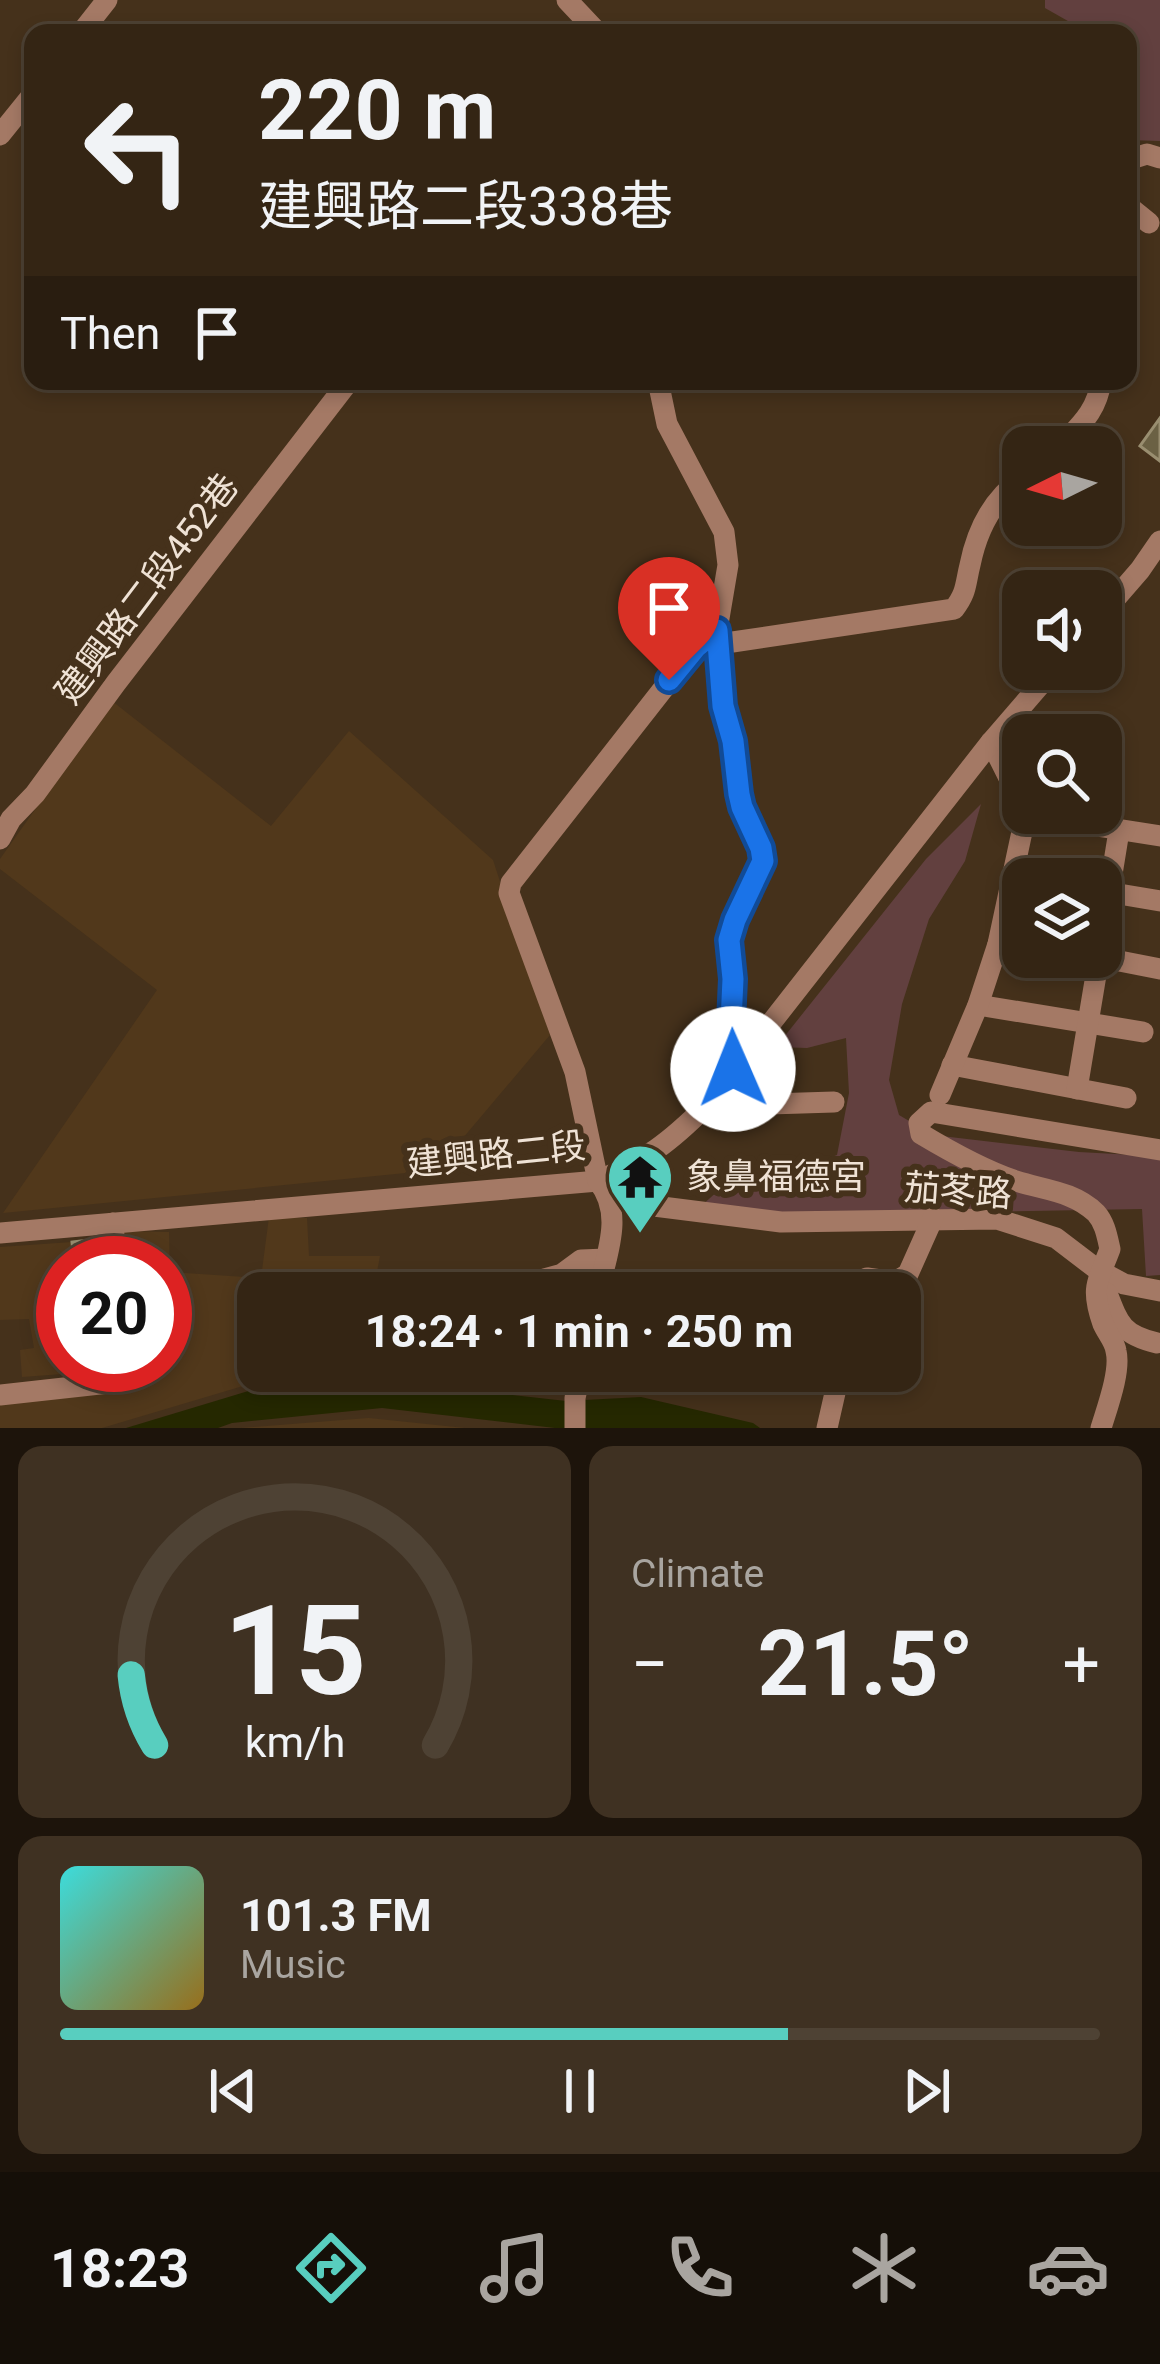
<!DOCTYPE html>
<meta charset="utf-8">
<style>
body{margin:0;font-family:Roboto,"Noto Sans TC",sans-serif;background:#3f3122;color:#f1f3f6;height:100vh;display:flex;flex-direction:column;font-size:45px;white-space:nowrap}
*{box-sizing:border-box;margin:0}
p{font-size:39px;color:#a9a5a0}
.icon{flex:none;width:66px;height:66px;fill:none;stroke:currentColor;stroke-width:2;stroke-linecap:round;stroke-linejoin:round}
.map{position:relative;height:1428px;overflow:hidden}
.drawer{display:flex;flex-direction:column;gap:18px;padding:18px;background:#1d140b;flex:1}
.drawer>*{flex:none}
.banner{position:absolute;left:24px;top:24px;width:1113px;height:366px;border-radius:24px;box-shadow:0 6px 18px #0003,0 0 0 3px #4e4234;background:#342514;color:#f1f3f6;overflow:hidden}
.needle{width:78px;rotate:265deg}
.buttons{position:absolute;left:1002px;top:426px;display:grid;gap:24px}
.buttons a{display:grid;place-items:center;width:120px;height:120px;border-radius:24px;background:#342514;box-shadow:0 6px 18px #0003,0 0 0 3px #4e4234;font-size:60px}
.speed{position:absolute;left:36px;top:1236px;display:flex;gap:24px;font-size:60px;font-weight:700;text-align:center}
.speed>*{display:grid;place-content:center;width:156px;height:156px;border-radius:50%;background:#342514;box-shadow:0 6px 18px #0003,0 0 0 3px #4e4234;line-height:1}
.speed .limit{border:18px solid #d22;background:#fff;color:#111}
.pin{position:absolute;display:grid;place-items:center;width:102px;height:102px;color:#fff;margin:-123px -51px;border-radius:50% 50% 50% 0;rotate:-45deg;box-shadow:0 0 12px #0007}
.pin .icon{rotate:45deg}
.me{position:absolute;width:132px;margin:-66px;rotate:359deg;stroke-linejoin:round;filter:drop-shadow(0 0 9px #0008)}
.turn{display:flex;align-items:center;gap:42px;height:252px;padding:0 36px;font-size:54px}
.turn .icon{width:156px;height:156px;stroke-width:2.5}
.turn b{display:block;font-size:84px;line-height:102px}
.then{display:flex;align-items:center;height:114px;padding:0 36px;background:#0003;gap:24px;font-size:45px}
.big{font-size:90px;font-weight:700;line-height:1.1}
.drawer .widget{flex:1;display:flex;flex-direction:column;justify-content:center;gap:18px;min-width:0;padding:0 42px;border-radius:24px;background:#3f3122}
.drawer .dial{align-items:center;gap:0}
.dial svg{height:312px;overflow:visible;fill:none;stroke:#4e4234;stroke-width:7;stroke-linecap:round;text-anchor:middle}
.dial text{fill:#f1f3f6;stroke:none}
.song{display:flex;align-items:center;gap:36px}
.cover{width:144px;height:144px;border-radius:18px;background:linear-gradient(135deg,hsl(180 70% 55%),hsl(40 70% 35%))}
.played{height:12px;border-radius:6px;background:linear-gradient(90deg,#58cebf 70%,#4e4234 70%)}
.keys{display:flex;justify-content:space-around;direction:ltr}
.heat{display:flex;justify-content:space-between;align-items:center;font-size:66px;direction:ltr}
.drawer .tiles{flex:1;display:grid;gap:18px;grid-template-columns:1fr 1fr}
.widget:last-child{grid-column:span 2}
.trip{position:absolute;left:237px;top:1272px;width:684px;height:120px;border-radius:24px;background:#342514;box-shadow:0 6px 18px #0003,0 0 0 3px #4e4234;font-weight:700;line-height:120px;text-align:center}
.menu{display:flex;height:192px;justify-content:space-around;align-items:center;background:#150f08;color:#a9a5a0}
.menu .icon{width:84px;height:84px}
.menu .current{color:#58cebf}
.menu b{font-size:54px;color:#f1f3f6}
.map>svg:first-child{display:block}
.built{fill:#51381b}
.green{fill:#62403f}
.water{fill:#252800}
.building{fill:#6b6144;stroke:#998e70;stroke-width:3}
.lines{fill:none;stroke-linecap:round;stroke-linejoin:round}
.minor{stroke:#a47965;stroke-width:21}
.route-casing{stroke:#114b97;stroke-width:30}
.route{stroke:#1a73e8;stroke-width:21}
.labels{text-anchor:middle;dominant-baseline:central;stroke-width:12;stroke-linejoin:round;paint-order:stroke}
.street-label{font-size:36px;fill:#efe2d5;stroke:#45311b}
.poi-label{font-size:36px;fill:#efe2d5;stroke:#45311b;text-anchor:start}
</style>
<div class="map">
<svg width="1160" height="1428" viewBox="0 0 1160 1428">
<rect width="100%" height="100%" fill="#45311b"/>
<!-- built -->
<g class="built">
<path d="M112,701L271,826L349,731L493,860L550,1035L436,1170L3,1213L157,990L0,869V859Z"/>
<path d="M269,1217L307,1218L309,1256H380L373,1293H258V1371L357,1373L243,1386L102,1428H0V1401L130,1386V1365H165V1263H124L122,1231L169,1232L170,1272L261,1278Z"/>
<path d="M72,1242L74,1263H63V1365H116L117,1370L22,1377L20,1350L34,1348L29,1319L0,1320V1247Z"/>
<path d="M369,1418L465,1428H241L368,1418Z"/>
</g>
<!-- green -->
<g class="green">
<path d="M1045,0H1160V141L1128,140V33H1083L1082,29L1045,8Z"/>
<path d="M981,804L965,861L929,919L902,1004L889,1080L899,1115L933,1135L1079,1152L1152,1156L1160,1154V1275L1146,1276L1142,1209L689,1217L730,1180L740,1195L761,1189L763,1166L805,1167L837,1155L849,1093L846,1038L807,1048L776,1047L926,859Z"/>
</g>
<!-- water -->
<path class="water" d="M390,1381L566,1401L641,1397L753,1423L760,1428H555L382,1408L232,1423L218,1428H126L255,1389Z"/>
<!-- building -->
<g class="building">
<path d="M1160,418V461L1140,446Z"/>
<path d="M99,1239L101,1263H74L72,1242Z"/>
</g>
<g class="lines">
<!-- minor -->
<g class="minor">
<path d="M567,0L598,33"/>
<path d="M1003,32V33"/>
<path d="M81,33L107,0"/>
<path d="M0,135L33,94"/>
<path d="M1128,160L1147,154L1160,158"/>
<path d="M1128,206L1149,223"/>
<path d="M658,381L667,424L724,532L728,565L717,630L723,706L733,741L742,807L761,848L763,861L735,919L729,940L733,979L730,1044L733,1069"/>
<path d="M1060,447C1079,426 1097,412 1101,381"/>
<path d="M1101,615L1140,570L1160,541"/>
<path d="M719,644L954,609C967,592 965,585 970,565C977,530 992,499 1023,478"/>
<path d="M991,742L1023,806"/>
<path d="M1027,815L1160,836"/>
<path d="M0,839L11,819L35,794L116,683L349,381"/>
<path d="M1101,891L1160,901"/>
<path d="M1101,942L1119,831"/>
<path d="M998,944L1023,947"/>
<path d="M1099,957L1160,969"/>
<path d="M978,1005L1143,1032"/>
<path d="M952,1065L1126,1098"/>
<path d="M1077,1089L1099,957"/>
<path d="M940,1095L978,1005L998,944L1026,813"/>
<path d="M706,1106L834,1102"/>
<path d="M604,1184L626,1198L654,1206L781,1222L997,1219L1056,1238L1098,1270L1124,1284L1160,1291"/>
<path d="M113,1223L116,1263"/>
<path d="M0,1233L598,1181C647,1159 669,1143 706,1106L991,742L1054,669"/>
<path d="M494,1293L562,1274L581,1260L606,1259"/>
<path d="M598,1293C606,1255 625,1214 598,1181L575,1072L509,893L511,883L696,647L717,630"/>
<path d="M858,1293L863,1280L867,1278L895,1282L908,1274L933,1218"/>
<path d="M1107,1293C1119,1325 1123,1335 1157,1343"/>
<path d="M0,1395L118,1382L125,1377V1365"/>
<path d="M575,1428V1398L581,1371"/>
<path d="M827,1428L840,1371"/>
<path d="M1101,1428C1107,1408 1121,1371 1116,1351C1115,1342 1107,1333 1103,1324C1090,1287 1098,1281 1110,1249C1107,1236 1105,1223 1096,1213C1073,1191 1044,1190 1016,1181C983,1170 951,1152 921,1134L919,1123L931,1112L1160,1150"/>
</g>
</g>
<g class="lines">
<!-- route casing -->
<g class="route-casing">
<path id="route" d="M669,680L696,647L717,630L723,706L733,741L739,794L742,807L761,848L763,861L735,920L729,940L733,979L730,1044L733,1069"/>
</g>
<!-- route -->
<use href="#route" class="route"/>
</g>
<!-- icons -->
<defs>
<g id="temple-pin" transform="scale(3.45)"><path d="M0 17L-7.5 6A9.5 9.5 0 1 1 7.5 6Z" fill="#58cebf" stroke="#45311b"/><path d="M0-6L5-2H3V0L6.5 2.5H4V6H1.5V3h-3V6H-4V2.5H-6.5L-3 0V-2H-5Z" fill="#111"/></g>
</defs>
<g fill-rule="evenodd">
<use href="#temple-pin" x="640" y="1177"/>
</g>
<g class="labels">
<!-- street labels -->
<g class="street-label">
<text transform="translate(147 589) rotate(-53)">建興路二段452巷</text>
<text transform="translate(496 1155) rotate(-6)">建興路二段</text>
<text transform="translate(958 1191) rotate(4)">茄苳路</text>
</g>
<!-- poi labels -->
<g class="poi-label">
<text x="686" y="1177">象鼻福德宮</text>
</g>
</g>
</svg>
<div class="buttons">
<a><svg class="needle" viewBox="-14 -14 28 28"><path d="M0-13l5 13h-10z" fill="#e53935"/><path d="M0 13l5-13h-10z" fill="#a9a5a0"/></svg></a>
<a><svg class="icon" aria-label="sound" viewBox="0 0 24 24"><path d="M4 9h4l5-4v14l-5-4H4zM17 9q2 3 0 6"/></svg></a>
<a><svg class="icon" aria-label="search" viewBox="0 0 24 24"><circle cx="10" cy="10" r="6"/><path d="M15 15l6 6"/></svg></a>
<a><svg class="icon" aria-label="layers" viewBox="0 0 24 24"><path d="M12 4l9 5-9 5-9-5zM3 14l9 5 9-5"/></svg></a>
</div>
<div class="speed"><div class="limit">20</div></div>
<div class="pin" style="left:669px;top:680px;background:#d93025"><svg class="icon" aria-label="arrive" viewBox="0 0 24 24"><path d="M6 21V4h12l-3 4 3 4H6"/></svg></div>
<svg class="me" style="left:733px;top:1069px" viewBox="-20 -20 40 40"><circle r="19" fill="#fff"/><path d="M0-13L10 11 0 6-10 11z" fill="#1a73e8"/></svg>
<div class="trip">18:24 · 1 min · 250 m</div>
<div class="banner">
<div class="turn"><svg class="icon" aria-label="left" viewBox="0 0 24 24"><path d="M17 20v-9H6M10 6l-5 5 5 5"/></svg><div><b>220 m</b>建興路二段338巷</div></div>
<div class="then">Then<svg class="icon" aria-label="arrive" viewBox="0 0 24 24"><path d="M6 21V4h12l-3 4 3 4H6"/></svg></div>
</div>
</div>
<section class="drawer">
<div class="tiles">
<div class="widget dial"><svg viewBox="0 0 100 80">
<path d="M14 69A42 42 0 1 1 86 69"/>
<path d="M14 69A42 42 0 0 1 8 51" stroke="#58cebf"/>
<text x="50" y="56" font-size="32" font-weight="700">15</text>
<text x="50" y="72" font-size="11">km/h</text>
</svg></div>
<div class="widget"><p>Climate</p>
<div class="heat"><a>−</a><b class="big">21.5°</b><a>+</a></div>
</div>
<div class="widget">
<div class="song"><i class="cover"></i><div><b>101.3 FM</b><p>Music</p></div></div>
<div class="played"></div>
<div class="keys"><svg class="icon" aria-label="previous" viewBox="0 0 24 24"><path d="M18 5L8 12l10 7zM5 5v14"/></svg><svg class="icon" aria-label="pause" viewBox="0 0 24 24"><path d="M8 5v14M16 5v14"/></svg><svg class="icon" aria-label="next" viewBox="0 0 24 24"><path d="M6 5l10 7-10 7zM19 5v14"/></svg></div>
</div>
</div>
</section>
<nav class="menu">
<b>18:23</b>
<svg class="icon current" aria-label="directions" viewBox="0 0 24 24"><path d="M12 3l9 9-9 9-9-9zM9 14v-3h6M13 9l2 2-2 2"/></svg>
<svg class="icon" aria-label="music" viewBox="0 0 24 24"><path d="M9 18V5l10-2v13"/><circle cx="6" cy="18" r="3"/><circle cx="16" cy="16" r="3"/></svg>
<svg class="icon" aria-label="phone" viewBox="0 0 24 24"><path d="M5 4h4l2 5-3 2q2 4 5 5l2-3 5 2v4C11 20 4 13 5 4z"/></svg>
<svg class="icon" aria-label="climate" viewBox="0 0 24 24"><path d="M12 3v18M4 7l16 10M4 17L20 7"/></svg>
<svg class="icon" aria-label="car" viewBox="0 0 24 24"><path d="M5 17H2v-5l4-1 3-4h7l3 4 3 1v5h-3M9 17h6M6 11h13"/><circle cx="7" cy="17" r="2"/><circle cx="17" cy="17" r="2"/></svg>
</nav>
